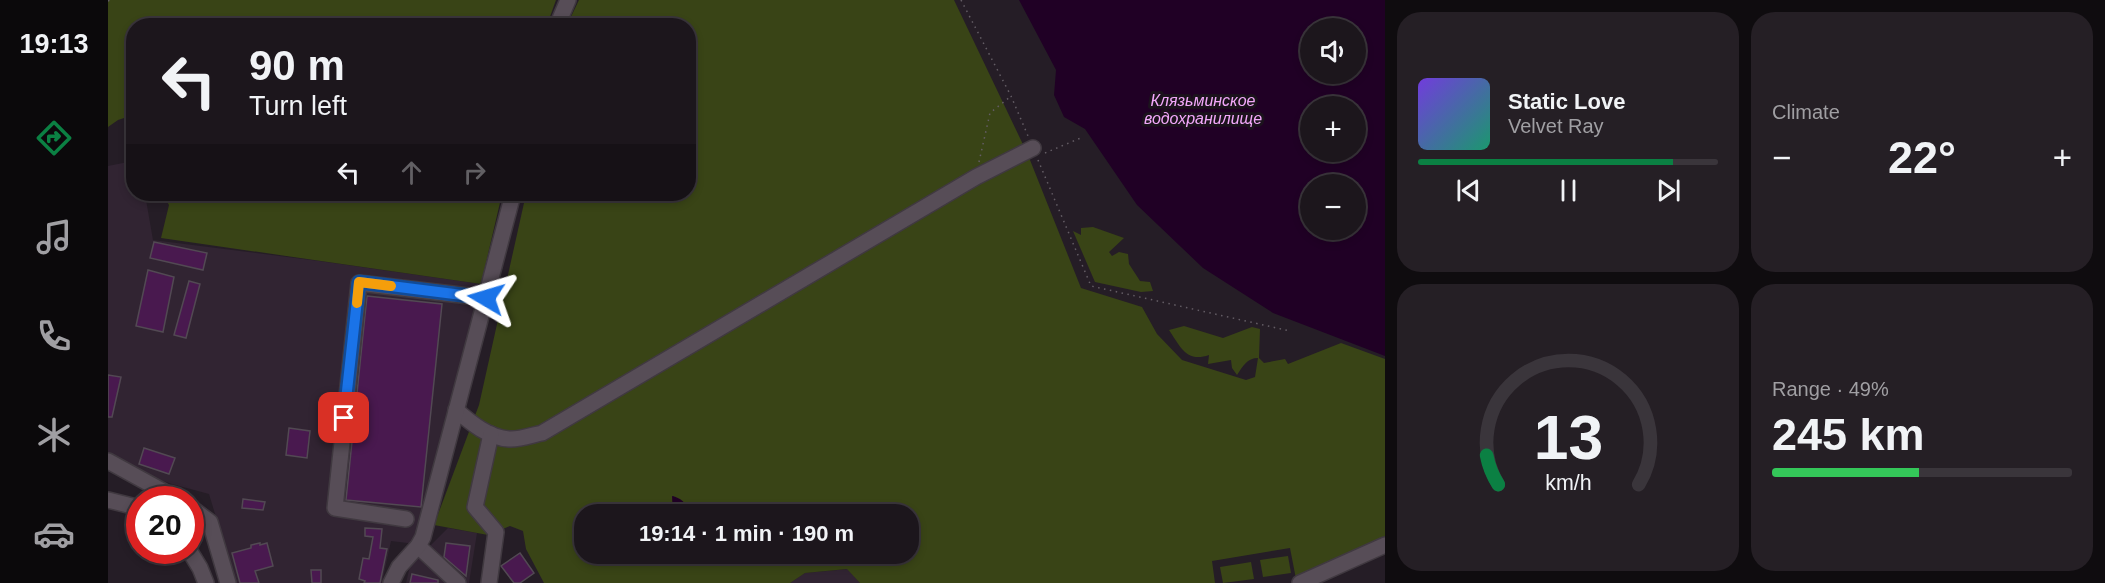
<!DOCTYPE html>
<meta charset="utf-8">
<style>
body{margin:0;font-family:Helvetica,sans-serif;background:#251f25;color:#f1f3f6;height:100vh;display:flex;flex-direction:column;font-size:22px;white-space:nowrap}
*{box-sizing:border-box;margin:0}
p{font-size:20px;color:#a09fa3}
.icon{flex:none;width:33px;height:33px;fill:none;stroke:currentColor;stroke-width:2;stroke-linecap:round;stroke-linejoin:round}
.map{position:relative;flex:1;overflow:hidden}
.panel{display:flex;flex-direction:column;gap:12px;padding:12px;background:#0f0c0f;width:720px}
.panel>*{flex:none}
.banner{position:absolute;left:18px;top:18px;width:570px;height:183px;border-radius:24px;box-shadow:0 3px 9px #0003,0 0 0 2px #3a353b;background:#1c161c;color:#f1f3f6;overflow:hidden}
.buttons{position:absolute;left:1192px;top:18px;display:grid;gap:12px}
.buttons a{display:grid;place-items:center;width:66px;height:66px;border-radius:50%;background:#1c161c;box-shadow:0 3px 9px #0003,0 0 0 2px #3a353b;font-size:30px}
.speed{position:absolute;left:18px;top:486px;display:flex;gap:12px;font-size:30px;font-weight:700;text-align:center}
.speed>*{display:grid;place-content:center;width:78px;height:78px;border-radius:50%;background:#1c161c;box-shadow:0 3px 9px #0003,0 0 0 2px #3a353b;line-height:1}
.speed .limit{border:9px solid #d22;background:#fff;color:#111}
.pin{position:absolute;display:grid;place-items:center;width:51px;height:51px;color:#fff;margin:-26px;border-radius:12px;box-shadow:0 3px 9px #0006}
.me{position:absolute;width:66px;margin:-33px;rotate:277deg;stroke-linejoin:round;filter:drop-shadow(0 0 4px #0008)}
.turn{display:flex;align-items:center;gap:21px;height:126px;padding:0 24px;font-size:27px}
.turn .icon{width:78px;height:78px;stroke-width:2.5}
.turn b{display:block;font-size:42px;line-height:51px}
.lanes{display:flex;align-items:center;height:57px;padding:0 24px;background:#0003;justify-content:center;gap:30px;direction:ltr}
.lanes .off{opacity:.35}
.big{font-size:45px;font-weight:700;line-height:1.1}
.panel .widget{flex:1;display:flex;flex-direction:column;justify-content:center;gap:9px;min-width:0;padding:0 21px;border-radius:24px;background:#251f25}
.panel .dial{align-items:center;gap:0}
.dial svg{height:156px;overflow:visible;fill:none;stroke:#3a353b;stroke-width:7;stroke-linecap:round;text-anchor:middle}
.dial text{fill:#f1f3f6;stroke:none}
.song{display:flex;align-items:center;gap:18px}
.cover{width:72px;height:72px;border-radius:9px;background:linear-gradient(135deg,hsl(260 70% 55%),hsl(160 70% 35%))}
.played{height:6px;border-radius:3px;background:linear-gradient(90deg,#0b8043 85%,#3a353b 85%)}
.keys{display:flex;justify-content:space-around;direction:ltr}
.heat{display:flex;justify-content:space-between;align-items:center;font-size:33px;direction:ltr}
.charge{height:9px;border-radius:4px;background:linear-gradient(90deg,#34c759 49%,#3a353b 0)}
.panel .tiles{flex:1;display:grid;gap:12px;grid-template-columns:repeat(2,1fr)}
.trip{position:absolute;left:466px;top:504px;width:345px;height:60px;border-radius:24px;background:#1c161c;box-shadow:0 3px 9px #0003,0 0 0 2px #3a353b;font-weight:700;line-height:60px;text-align:center}
main{display:flex;flex:1;min-height:0}
.tab-bar{display:flex;flex-direction:column;width:108px;justify-content:space-around;align-items:center;background:#0b090b;color:#a09fa3}
.tab-bar .icon{width:42px;height:42px}
.tab-bar .on{color:#0b8043}
.tab-bar b{font-size:27px;color:#f1f3f6}
.map>svg:first-child{display:block}
.built{fill:#312432}
.green{fill:#394416;fill-rule:evenodd}
.water{fill:#200025;fill-rule:evenodd}
.building{fill:#49194f;stroke:#524953;stroke-width:1.5}
.lines{fill:none;stroke-linecap:round;stroke-linejoin:round}
.minor-casing{stroke:#403940;stroke-width:18}
.path{stroke:#645d65;stroke-width:1.5;stroke-dasharray:1.5 4.5;stroke-linecap:butt}
.minor{stroke:#574d57;stroke-width:15}
.route-casing{stroke:#114b97;stroke-width:15}
.route{stroke:#1a73e8;stroke-width:10}
.slow{stroke:#f59e0b;stroke-width:10}
.labels{text-anchor:middle;dominant-baseline:central;stroke-width:6;stroke-linejoin:round;paint-order:stroke}
.water-label{font-size:16px;font-style:italic;fill:#f2a8fa;stroke:#1b131c}
</style>
<main>
<nav class="tab-bar">
<b>19:13</b>
<svg class="icon on" aria-label="directions" viewBox="0 0 24 24"><path d="M12 3l9 9-9 9-9-9zM9 14v-3h6M13 9l2 2-2 2"/></svg>
<svg class="icon" aria-label="music" viewBox="0 0 24 24"><path d="M9 18V5l10-2v13"/><circle cx="6" cy="18" r="3"/><circle cx="16" cy="16" r="3"/></svg>
<svg class="icon" aria-label="phone" viewBox="0 0 24 24"><path d="M5 4h4l2 5-3 2q2 4 5 5l2-3 5 2v4C11 20 4 13 5 4z"/></svg>
<svg class="icon" aria-label="climate" viewBox="0 0 24 24"><path d="M12 3v18M4 7l16 10M4 17L20 7"/></svg>
<svg class="icon" aria-label="car" viewBox="0 0 24 24"><path d="M5 17H2v-5l4-1 3-4h7l3 4 3 1v5h-3M9 17h6M6 11h13"/><circle cx="7" cy="17" r="2"/><circle cx="17" cy="17" r="2"/></svg>
</nav>
<div class="map">
<svg width="1277" height="583" viewBox="0 0 1277 583">
<rect width="100%" height="100%" fill="#251d26"/>
<!-- built -->
<g class="built">
<path d="M25,161L26,194H37L45,240L211,261L373,284L308,544L283,541L274,583H128L101,494L64,484L0,463V166Z"/>
<path d="M340,528L369,533L361,583H298L302,566Z"/>
<path d="M740,569L752,583H682L697,573Z"/>
</g>
<!-- green -->
<g class="green">
<path d="M0,0H448L439,25L26,26L25,115L10,120L0,127Z"/>
<path d="M471,0H846L920,155L973,288L1034,307L1049,334L1074,360L1138,380L1147,377L1150,358C1139,358 1135,366 1129,375L1124,368L1123,360L1100,364L1101,355C1078,363 1072,346 1061,330L1076,326L1115,338L1144,327L1152,329L1151,358L1156,363L1177,359L1180,364L1233,343L1277,359V536L1188,579L1182,548L1104,561L1107,583H752L739,569L697,573L682,583H436L418,549L415,531L402,526L380,535L326,525L371,405L418,194H580V26L459,25ZM565,496L581,511L582,514H801V554H588L572,560L569,554H477V514H565Z"/>
<path d="M55,194H394L373,284L53,238L61,205Z"/>
<path d="M985,227L1016,238L1001,252L1004,256L1011,252L1020,254L1021,264L1032,281L1042,282L1045,291L1033,292L987,282L965,231L973,235V228Z"/>
<path d="M1180,556L1183,573L1155,577L1152,560Z"/>
<path d="M1143,562L1146,579L1115,583L1112,567Z"/>
</g>
<!-- water -->
<g class="water">
<path d="M911,0H1277V356L1165,313L1095,268L1029,205L977,129L956,117L946,95L948,70ZM1203,28H1248V74H1203ZM1203,106H1248V152H1203ZM1203,184H1248V230H1203Z"/>
<path d="M564,496C574,498 580,505 582,514H565Z"/>
</g>
<!-- building -->
<g class="building">
<path d="M46,242L99,253L95,270L42,258Z"/>
<path d="M40,270L66,277L55,332L28,326Z"/>
<path d="M81,281L92,284L78,338L66,335Z"/>
<path d="M259,296L334,304L313,507L238,500Z"/>
<path d="M0,375L13,377L4,417H0Z"/>
<path d="M181,428L202,431L199,458L178,455Z"/>
<path d="M36,448L67,458L61,474L31,464Z"/>
<path d="M135,499L157,502L155,510L134,508Z"/>
<path d="M257,528L274,529L272,548L279,549L272,583H256L257,581L251,579L255,558L261,559L265,537L257,536Z"/>
<path d="M152,543V545L159,543L165,566L147,571L151,583H132L124,553L143,548V545Z"/>
<path d="M338,543L362,546L358,576L336,557Z"/>
<path d="M412,553L426,573L412,583H406L393,566Z"/>
<path d="M203,570H213V583H204Z"/>
<path d="M304,574L330,580V583H302Z"/>
</g>
<g class="lines">
<!-- minor casing -->
<g class="minor-casing">
<g id="minor">
<path d="M449,26L460,0"/>
<path d="M348,410C363,423 381,438 401,439C411,440 424,435 434,433L868,177L925,148"/>
<path d="M0,461L71,500"/>
<path d="M0,500L32,508"/>
<path d="M82,507L102,522L120,583"/>
<path d="M298,519L227,508L251,283L378,298"/>
<path d="M310,546L350,583"/>
<path d="M81,550L92,568L98,583"/>
<path d="M283,583L291,567L310,546L315,537L405,194"/>
<path d="M381,583L388,532L367,507L383,434"/>
<path d="M1192,583L1277,545"/>
</g>
</g>
<!-- path -->
<g class="path">
<path d="M853,0L903,96L920,136"/>
<path d="M0,1L2,0"/>
<path d="M937,153L975,137"/>
<path d="M930,160L983,286L1182,331"/>
<path d="M871,162L882,113L902,97"/>
</g>
<!-- minor -->
<use href="#minor" class="minor"/>
</g>
<g class="lines">
<!-- route casing -->
<g class="route-casing">
<path id="route" d="M236,418L251,282L378,298"/>
</g>
<!-- route -->
<use href="#route" class="route"/>
<!-- slow -->
<path class="slow" d="M249,303L251,282L283,286"/>
</g>
<g class="labels">
<!-- water labels -->
<g class="water-label">
<text x="1095" y="100">Клязьминское<tspan x="1095" dy="18">водохранилище</tspan></text>
</g>
</g>
</svg>
<div class="buttons">
<a><svg class="icon" aria-label="sound" viewBox="0 0 24 24"><path d="M4 9h4l5-4v14l-5-4H4zM17 9q2 3 0 6"/></svg></a>
<a>+</a>
<a>−</a>
</div>
<div class="speed"><div class="limit">20</div></div>
<div class="pin" style="left:236px;top:418px;background:#d93025"><svg class="icon" aria-label="arrive" viewBox="0 0 24 24"><path d="M6 21V4h12l-3 4 3 4H6"/></svg></div>
<svg class="me" style="left:378px;top:298px" viewBox="-20 -20 40 40"><path d="M0-17L14 15 0 8-14 15z" fill="#1a73e8" stroke="#fff" stroke-width="4"/></svg>
<div class="trip">19:14 · 1 min · 190 m</div>
<div class="banner">
<div class="turn"><svg class="icon" aria-label="left" viewBox="0 0 24 24"><path d="M17 20v-9H6M10 6l-5 5 5 5"/></svg><div><b>90 m</b>Turn left</div></div>
<div class="lanes"><svg class="icon" aria-label="left" viewBox="0 0 24 24"><path d="M17 20v-9H6M10 6l-5 5 5 5"/></svg><svg class="icon off" aria-label="ahead" viewBox="0 0 24 24"><path d="M12 20V5M6 11l6-6 6 6"/></svg><svg class="icon off" aria-label="right" viewBox="0 0 24 24"><path d="M7 20v-9h11M14 6l5 5-5 5"/></svg></div>
</div>
</div>
<section class="panel">
<div class="tiles">
<div class="widget">
<div class="song"><i class="cover"></i><div><b>Static Love</b><p>Velvet Ray</p></div></div>
<div class="played"></div>
<div class="keys"><svg class="icon" aria-label="previous" viewBox="0 0 24 24"><path d="M18 5L8 12l10 7zM5 5v14"/></svg><svg class="icon" aria-label="pause" viewBox="0 0 24 24"><path d="M8 5v14M16 5v14"/></svg><svg class="icon" aria-label="next" viewBox="0 0 24 24"><path d="M6 5l10 7-10 7zM19 5v14"/></svg></div>
</div>
<div class="widget"><p>Climate</p>
<div class="heat"><a>−</a><b class="big">22°</b><a>+</a></div>
</div>
<div class="widget dial"><svg viewBox="0 0 100 80">
<path d="M14 69A42 42 0 1 1 86 69"/>
<path d="M14 69A42 42 0 0 1 8 54" stroke="#0b8043"/>
<text x="50" y="56" font-size="32" font-weight="700">13</text>
<text x="50" y="72" font-size="11">km/h</text>
</svg></div>
<div class="widget"><p>Range · 49%</p><b class="big">245 km</b><div class="charge"></div></div>
</div>
</section>
</main>
